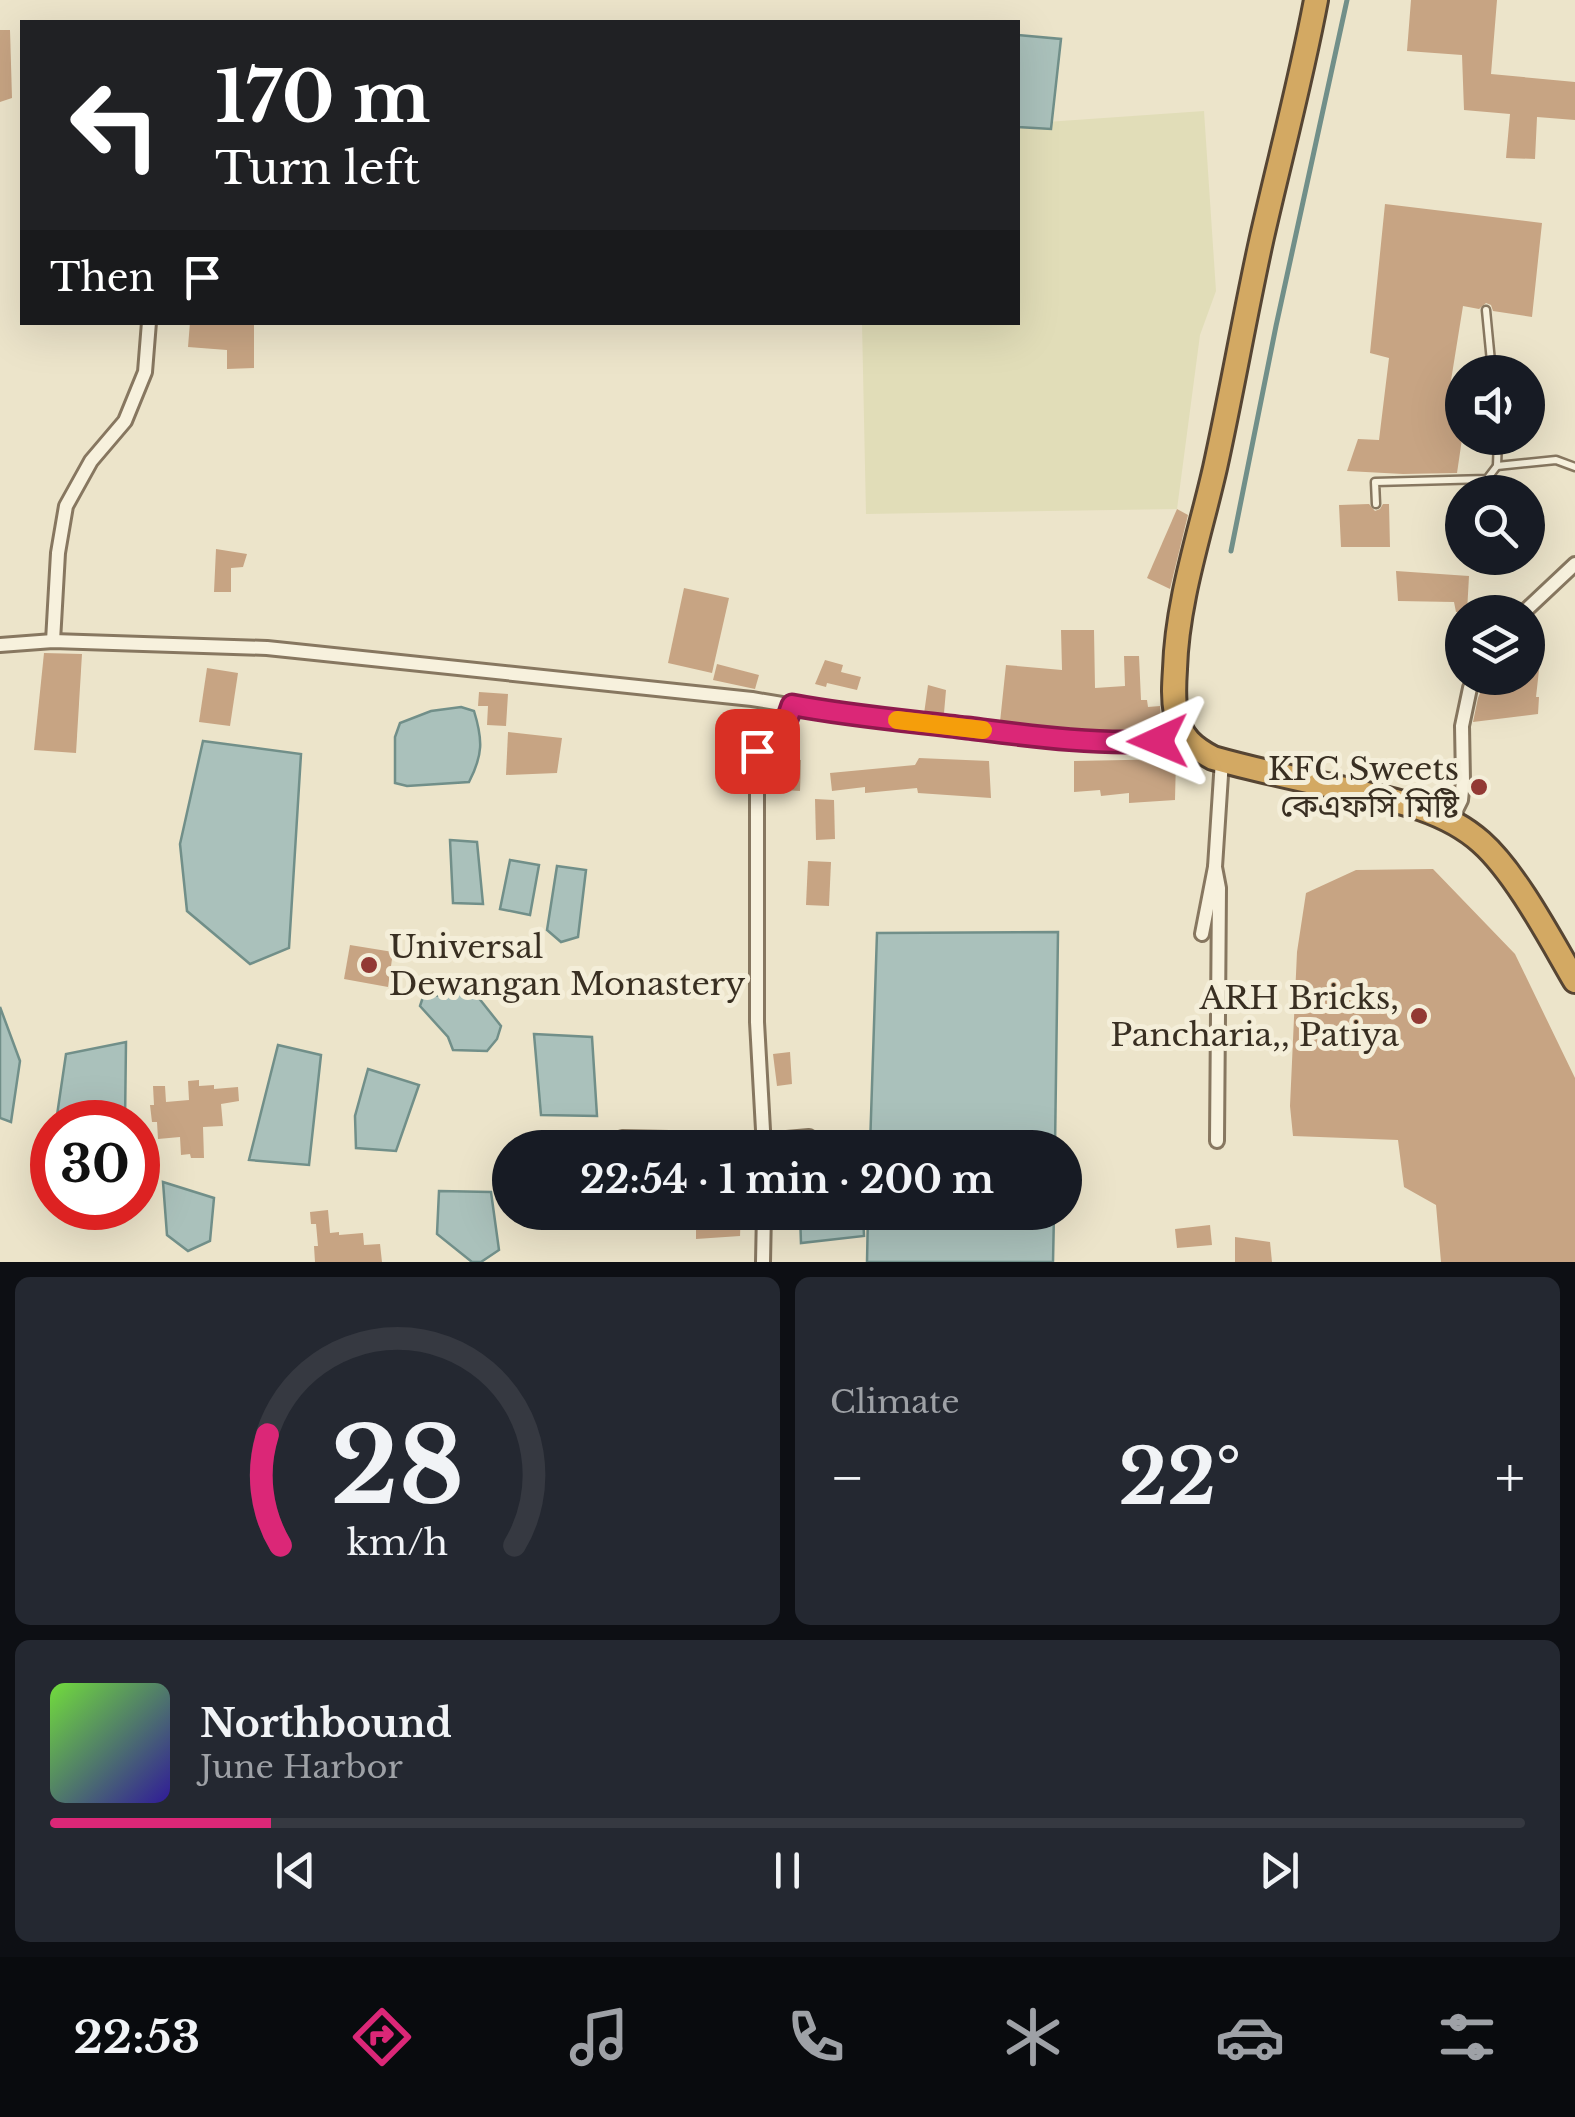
<!DOCTYPE html>
<meta charset="utf-8">
<style>
body{margin:0;font-family:"Libre Baskerville","Noto Sans Bengali",serif;background:#242831;color:#f1f3f6;height:100vh;display:flex;flex-direction:column;font-size:38px;white-space:nowrap}
*{box-sizing:border-box;margin:0}
p{font-size:32px;color:#9ea1a6}
.icon{flex:none;width:55px;height:55px;fill:none;stroke:currentColor;stroke-width:2;stroke-linecap:round;stroke-linejoin:round}
.map{position:relative;height:1262px;overflow:hidden}
.panel{display:flex;flex-direction:column;gap:15px;padding:15px;background:#0d0f14;flex:1}
.panel>*{flex:none}
.hud{position:absolute;left:20px;top:20px;width:1000px;height:305px;border-radius:0px;box-shadow:0 10px 40px #0002;background:#202124;color:#fff;overflow:hidden}
.tools{position:absolute;left:1445px;top:355px;display:grid;gap:20px}
.tools a{display:grid;place-items:center;width:100px;height:100px;border-radius:50%;background:#171b24;box-shadow:0 10px 40px #0002;font-size:50px}
.speed{position:absolute;left:30px;top:1100px;display:flex;gap:20px;font-size:50px;font-weight:700;text-align:center}
.speed>*{display:grid;place-content:center;width:130px;height:130px;border-radius:50%;background:#171b24;box-shadow:0 10px 40px #0002;line-height:1}
.speed .limit{border:15px solid #d22;background:#fff;color:#111}
.pin{position:absolute;display:grid;place-items:center;width:85px;height:85px;color:#fff;margin:-42px;border-radius:20px;box-shadow:0 5px 15px #0006}
.me{position:absolute;width:110px;margin:-55px;rotate:269deg;stroke-linejoin:round;filter:drop-shadow(0 0 8px #0008)}
.turn{display:flex;align-items:center;gap:35px;height:210px;padding:0 30px;font-size:45px}
.turn .icon{width:130px;height:130px;stroke-width:2.5}
.turn b{display:block;font-size:70px;line-height:85px}
.then{display:flex;align-items:center;height:95px;padding:0 30px;background:#0003;gap:20px;font-size:38px}
.big{font-size:75px;font-weight:700;line-height:1.1}
.panel .card{flex:1;display:flex;flex-direction:column;justify-content:center;gap:15px;min-width:0;padding:0 35px;border-radius:15px;background:#242831}
.panel .dial{align-items:center;gap:0}
.dial svg{height:260px;overflow:visible;fill:none;stroke:#363941;stroke-width:7;stroke-linecap:round;text-anchor:middle}
.dial text{fill:#f1f3f6;stroke:none}
.song{display:flex;align-items:center;gap:30px}
.cover{width:120px;height:120px;border-radius:15px;background:linear-gradient(135deg,hsl(100 70% 55%),hsl(250 70% 35%))}
.played{height:10px;border-radius:5px;background:linear-gradient(90deg,#db2777 15%,#363941 15%)}
.keys{display:flex;justify-content:space-around;direction:ltr}
.heat{display:flex;justify-content:space-between;align-items:center;font-size:55px;direction:ltr}
.panel .tiles{flex:1;display:grid;gap:15px;grid-template-columns:1fr 1fr}
.card:last-child{grid-column:span 2}
.trip{position:absolute;left:492px;top:1130px;width:590px;height:100px;border-radius:50px;background:#171b24;box-shadow:0 10px 40px #0002;font-weight:700;line-height:100px;text-align:center}
.menu{display:flex;height:160px;justify-content:space-around;align-items:center;background:#090b0e;color:#9ea1a6}
.menu .icon{width:70px;height:70px}
.menu .selected{color:#db2777}
.menu b{font-size:45px;color:#f1f3f6}
.map>svg:first-child{display:block}
.farmland{fill:#e1ddb8}
.water{fill:#aac1bb;stroke:#718f89;stroke-width:2.5}
.lines{fill:none;stroke-linecap:round;stroke-linejoin:round}
.stream{stroke:#718f89;stroke-width:5}
.building{fill:#c7a483}
.lane-casing{stroke:#877760;stroke-width:11}
.street-casing{stroke:#877760;stroke-width:18}
.highway-casing{stroke:#564533;stroke-width:28}
.lane{stroke:#f7f1dd;stroke-width:6}
.street{stroke:#f7f1dd;stroke-width:12}
.highway{stroke:#d3a963;stroke-width:22}
.route-casing{stroke:#8e194d;stroke-width:25}
.route{stroke:#db2777;stroke-width:18}
.slow{stroke:#f59e0b;stroke-width:18}
.poi-dot{fill:#923934;stroke:#f4eed9;stroke-width:4}
.labels{text-anchor:middle;dominant-baseline:central;stroke-width:10;stroke-linejoin:round;paint-order:stroke}
.poi-label{font-size:32px;fill:#392f22;stroke:#f4eed9;text-anchor:end}
</style>
<div class="map">
<svg width="1575" height="1262" viewBox="0 0 1575 1262">
<rect width="100%" height="100%" fill="#ece4ca"/>
<!-- farmland -->
<path class="farmland" d="M1204,111L1216,291L1200,335L1177,509L866,514L862,323L1018,322V124Z"/>
<!-- water -->
<g class="water">
<path d="M1018,35L1061,39L1051,129L1018,127Z"/>
<path d="M461,707L474,711C483,740 483,755 469,782L407,786L395,783V737L400,723L431,711Z"/>
<path d="M203,741L301,754L289,948L250,964L187,911L180,844Z"/>
<path d="M450,840L477,842L483,904L453,903Z"/>
<path d="M510,860L539,865L530,915L500,909Z"/>
<path d="M557,866L586,870L578,937L561,942L547,930Z"/>
<path d="M1058,932L1055,1147H870L877,933Z"/>
<path d="M474,992L501,1026L497,1039L487,1051L453,1050L448,1037L420,1006L423,997Z"/>
<path d="M0,1007L20,1061L11,1122L0,1118Z"/>
<path d="M534,1034L592,1037L597,1116L541,1115Z"/>
<path d="M126,1042L125,1122H56L66,1054Z"/>
<path d="M278,1045L321,1055L309,1165L249,1160Z"/>
<path d="M368,1069L419,1085L396,1151L356,1148L355,1116Z"/>
<path d="M163,1182L214,1198L210,1241L188,1251L167,1235Z"/>
<path d="M439,1191L491,1192L499,1250L481,1262H472L437,1234Z"/>
<path d="M800,1213H863L864,1236L801,1243Z"/>
<path d="M868,1213H1054L1053,1262H867Z"/>
</g>
<g class="lines">
<!-- stream -->
<path class="stream" d="M1231,551L1276,326L1347,0"/>
</g>
<!-- building -->
<g class="building">
<path d="M1411,0H1497L1491,74L1575,82V120L1537,117L1535,159L1506,158L1510,114L1464,110L1462,55L1407,51Z"/>
<path d="M0,30H10L12,98L0,102Z"/>
<path d="M1385,204L1542,223L1532,317L1493,311L1491,305L1486,303L1479,309L1463,306L1448,399L1462,401V439L1457,473L1403,474L1347,471L1358,439L1379,440L1389,358L1370,353Z"/>
<path d="M190,322H254V368L227,369V350L188,347Z"/>
<path d="M1369,504L1375,511L1380,509L1383,504H1389L1390,547H1341L1339,505Z"/>
<path d="M1177,509L1188,515L1170,589L1147,578Z"/>
<path d="M216,549L247,554L243,567L231,568V592H214Z"/>
<path d="M1396,571L1469,576L1467,612H1456L1454,602L1398,601Z"/>
<path d="M684,588L729,598L712,673L668,663Z"/>
<path d="M1061,630H1094L1095,688L1125,686L1124,656H1139L1141,700H1147L1148,707L1160,706L1162,729L1135,733L1058,729L1000,722L1006,665L1062,670Z"/>
<path d="M44,653L82,654L76,753L34,750Z"/>
<path d="M1528,659L1539,670L1536,697H1539L1538,714L1473,722L1478,698L1486,678H1528Z"/>
<path d="M825,660L843,665L841,672L861,677L857,690L827,683L826,687L815,684Z"/>
<path d="M717,664L759,675L755,689L713,680Z"/>
<path d="M207,668L238,673L230,726L199,722Z"/>
<path d="M928,685L946,690L944,713L950,717L924,714Z"/>
<path d="M479,692L508,694L506,726L487,725L488,706H478Z"/>
<path d="M508,732L562,738L557,773L506,775Z"/>
<path d="M768,758L801,760L800,791L767,789Z"/>
<path d="M919,758L989,761L991,798L918,793L917,788L865,793V787L832,791L830,773L915,765Z"/>
<path d="M1176,759L1175,800L1129,803V793L1101,796L1100,790L1074,792V761Z"/>
<path d="M815,799L834,800L835,839L816,840Z"/>
<path d="M808,861L831,862L829,906L806,905Z"/>
<path d="M1433,869L1515,954L1575,1078V1262H1441L1436,1205L1404,1187L1398,1140L1293,1136L1290,1106L1297,952L1306,893L1356,870Z"/>
<path d="M350,945L393,952L388,987L344,979Z"/>
<path d="M790,1052L792,1084L777,1086L773,1054Z"/>
<path d="M199,1080V1086L214,1085V1089L238,1087L239,1101L221,1104L223,1126L203,1127L204,1158H191L190,1154L181,1155L180,1137L158,1139L157,1122H152L150,1105H154L153,1086H165L166,1102L189,1100L188,1081Z"/>
<path d="M328,1210L330,1233L339,1232V1235L363,1233L364,1245L380,1244L382,1262H315L314,1246H318L316,1224H311L310,1212Z"/>
<path d="M696,1212L741,1213L740,1236L696,1239Z"/>
<path d="M1210,1225L1212,1245L1177,1248L1175,1229Z"/>
<path d="M1235,1237L1270,1242L1272,1262H1235Z"/>
</g>
<g class="lines">
<!-- lane casing -->
<g class="lane-casing">
<g id="lane">
<path d="M1486,310L1492,372"/>
<path d="M1497,466L1556,460L1575,467"/>
<path d="M1376,504L1375,482L1487,479L1497,466L1498,438"/>
</g>
</g>
<!-- street casing -->
<g class="street-casing">
<g id="street">
<path d="M1524,612L1575,564"/>
<path d="M53,641L58,553L66,506L91,461L125,421L145,372L149,322"/>
<path d="M0,645L53,641L267,648L752,699L830,712L1048,739L1136,743L1183,736"/>
<path d="M1451,820L1461,800L1463,781L1462,726L1470,688L1475,678"/>
<path d="M1215,867L1219,888L1217,1141"/>
<path d="M1202,934L1215,867L1222,760"/>
<path d="M622,1138L764,1141L809,1137"/>
<path d="M764,1148L757,1022V751L778,745L793,705"/>
<path d="M763,1262L764,1212"/>
</g>
</g>
<!-- highway casing -->
<g class="highway-casing">
<path id="highway" d="M1316,0C1301,80 1280,158 1262,237C1245,314 1232,391 1215,468C1200,534 1177,601 1175,669C1174,684 1173,699 1176,714C1180,737 1194,748 1213,758C1255,770 1298,779 1340,788C1389,799 1443,808 1481,842C1516,873 1551,940 1575,981"/>
</g>
<!-- lane -->
<use href="#lane" class="lane"/>
<!-- street -->
<use href="#street" class="street"/>
<!-- highway -->
<use href="#highway" class="highway"/>
</g>
<g class="lines">
<!-- route casing -->
<g class="route-casing">
<path id="route" d="M757,751L778,745L792,705C850,716 909,721 967,728C1031,736 1094,745 1158,741"/>
</g>
<!-- route -->
<use href="#route" class="route"/>
<!-- slow -->
<path class="slow" d="M897,720L983,730"/>
</g>
<!-- markers -->
<g class="poi-dot">
<circle cx="1479" cy="787" r="10"/>
<circle cx="369" cy="965" r="10"/>
<circle cx="1419" cy="1016" r="10"/>
</g>
<g class="labels">
<!-- poi labels -->
<g class="poi-label">
<text x="1459" y="769">KFC Sweets<tspan x="1459" dy="37">কেএফসি মিষ্টি</tspan></text>
<text x="389" y="947" text-anchor="start">Universal<tspan x="389" dy="37">Dewangan Monastery</tspan></text>
<text x="1399" y="998">ARH Bricks,<tspan x="1399" dy="37">Pancharia,, Patiya</tspan></text>
</g>
</g>
</svg>
<div class="tools">
<a><svg class="icon" aria-label="sound" viewBox="0 0 24 24"><path d="M4 9h4l5-4v14l-5-4H4zM17 9q2 3 0 6"/></svg></a>
<a><svg class="icon" aria-label="search" viewBox="0 0 24 24"><circle cx="10" cy="10" r="6"/><path d="M15 15l6 6"/></svg></a>
<a><svg class="icon" aria-label="layers" viewBox="0 0 24 24"><path d="M12 4l9 5-9 5-9-5zM3 14l9 5 9-5"/></svg></a>
</div>
<div class="speed"><div class="limit">30</div></div>
<div class="pin" style="left:757px;top:751px;background:#d93025"><svg class="icon" aria-label="arrive" viewBox="0 0 24 24"><path d="M6 21V4h12l-3 4 3 4H6"/></svg></div>
<svg class="me" style="left:1158px;top:741px" viewBox="-20 -20 40 40"><path d="M0-17L14 15 0 8-14 15z" fill="#db2777" stroke="#fff" stroke-width="4"/></svg>
<div class="trip">22:54 · 1 min · 200 m</div>
<div class="hud">
<div class="turn"><svg class="icon" aria-label="left" viewBox="0 0 24 24"><path d="M17 20v-9H6M10 6l-5 5 5 5"/></svg><div><b>170 m</b>Turn left</div></div>
<div class="then">Then<svg class="icon" aria-label="arrive" viewBox="0 0 24 24"><path d="M6 21V4h12l-3 4 3 4H6"/></svg></div>
</div>
</div>
<section class="panel">
<div class="tiles">
<div class="card dial"><svg viewBox="0 0 100 80">
<path d="M14 69A42 42 0 1 1 86 69"/>
<path d="M14 69A42 42 0 0 1 10 35" stroke="#db2777"/>
<text x="50" y="56" font-size="32" font-weight="700">28</text>
<text x="50" y="72" font-size="11">km/h</text>
</svg></div>
<div class="card"><p>Climate</p>
<div class="heat"><a>−</a><b class="big">22°</b><a>+</a></div>
</div>
<div class="card">
<div class="song"><i class="cover"></i><div><b>Northbound</b><p>June Harbor</p></div></div>
<div class="played"></div>
<div class="keys"><svg class="icon" aria-label="previous" viewBox="0 0 24 24"><path d="M18 5L8 12l10 7zM5 5v14"/></svg><svg class="icon" aria-label="pause" viewBox="0 0 24 24"><path d="M8 5v14M16 5v14"/></svg><svg class="icon" aria-label="next" viewBox="0 0 24 24"><path d="M6 5l10 7-10 7zM19 5v14"/></svg></div>
</div>
</div>
</section>
<nav class="menu">
<b>22:53</b>
<svg class="icon selected" aria-label="directions" viewBox="0 0 24 24"><path d="M12 3l9 9-9 9-9-9zM9 14v-3h6M13 9l2 2-2 2"/></svg>
<svg class="icon" aria-label="music" viewBox="0 0 24 24"><path d="M9 18V5l10-2v13"/><circle cx="6" cy="18" r="3"/><circle cx="16" cy="16" r="3"/></svg>
<svg class="icon" aria-label="phone" viewBox="0 0 24 24"><path d="M5 4h4l2 5-3 2q2 4 5 5l2-3 5 2v4C11 20 4 13 5 4z"/></svg>
<svg class="icon" aria-label="climate" viewBox="0 0 24 24"><path d="M12 3v18M4 7l16 10M4 17L20 7"/></svg>
<svg class="icon" aria-label="car" viewBox="0 0 24 24"><path d="M5 17H2v-5l4-1 3-4h7l3 4 3 1v5h-3M9 17h6M6 11h13"/><circle cx="7" cy="17" r="2"/><circle cx="17" cy="17" r="2"/></svg>
<svg class="icon" aria-label="filters" viewBox="0 0 24 24"><path d="M4 7h16M4 17h16"/><circle cx="9" cy="7" r="2"/><circle cx="15" cy="17" r="2"/></svg>
</nav>
